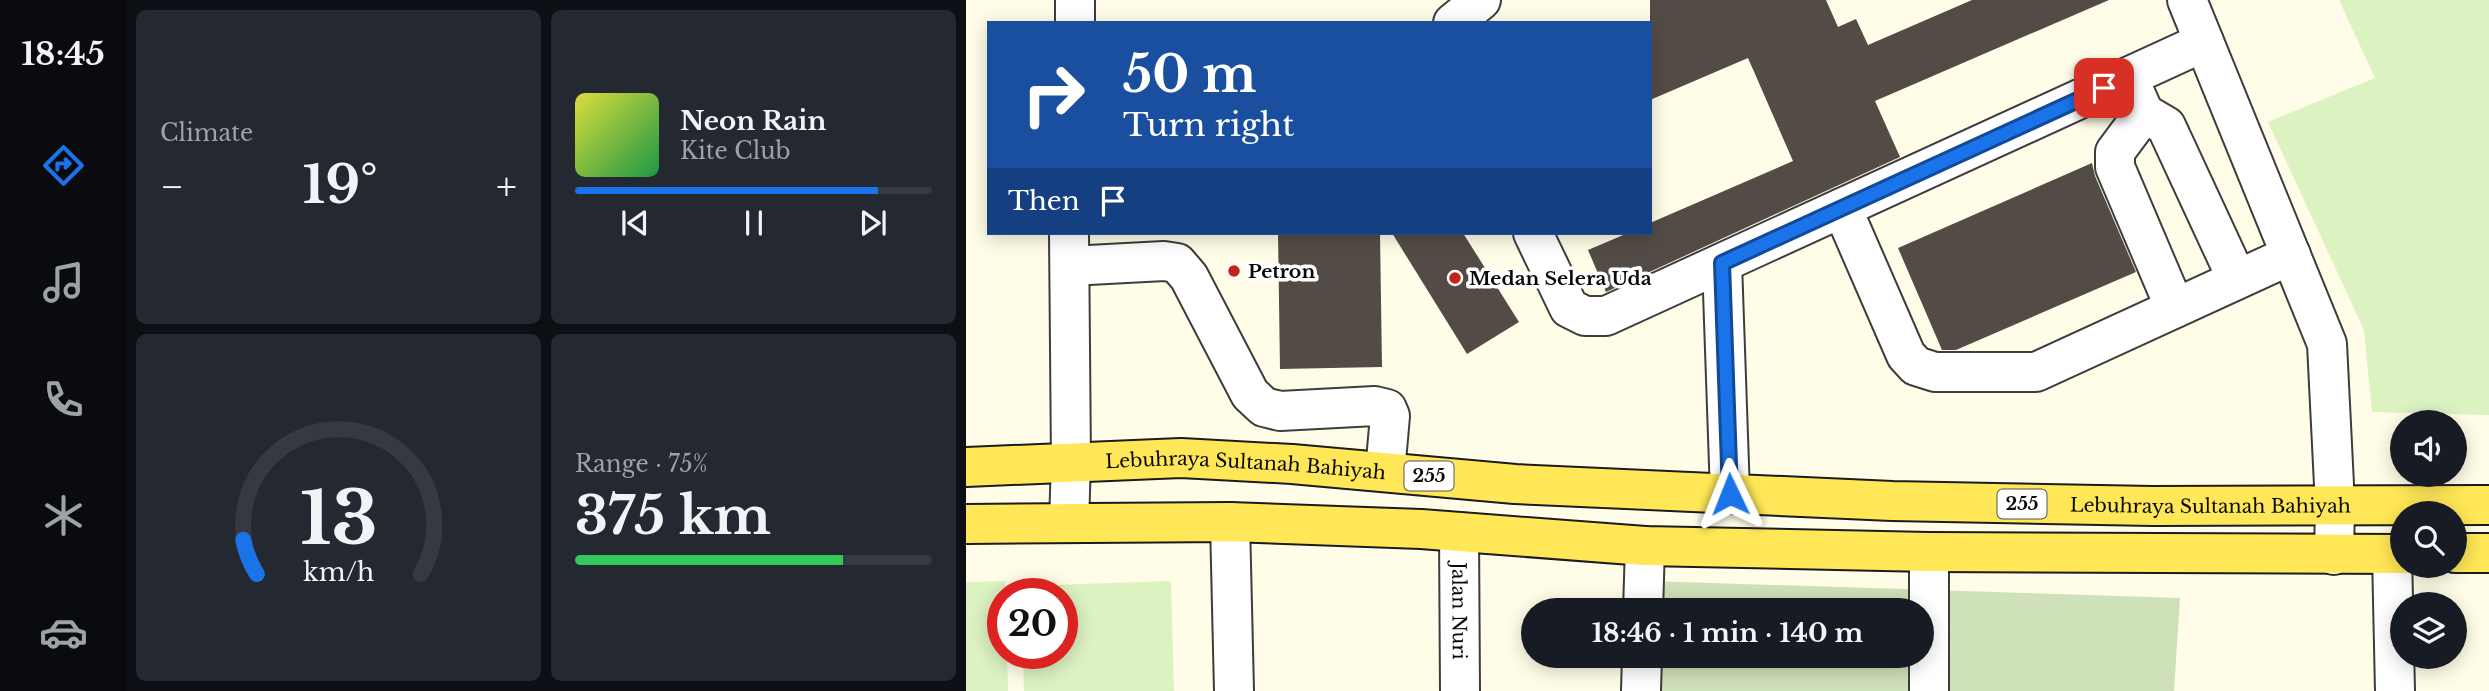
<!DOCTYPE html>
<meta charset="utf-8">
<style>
body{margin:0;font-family:"Libre Baskerville",serif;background:#242831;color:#f1f3f6;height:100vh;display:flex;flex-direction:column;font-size:26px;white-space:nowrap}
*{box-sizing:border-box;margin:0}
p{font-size:23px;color:#9ea1a6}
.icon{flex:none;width:38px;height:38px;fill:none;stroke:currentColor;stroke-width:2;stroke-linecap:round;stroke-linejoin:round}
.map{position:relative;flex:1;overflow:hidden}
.sheet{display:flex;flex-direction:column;gap:10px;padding:10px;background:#0d0f14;width:840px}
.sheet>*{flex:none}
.banner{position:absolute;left:21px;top:21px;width:665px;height:214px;border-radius:0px;box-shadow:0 4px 18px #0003;background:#1a4fa0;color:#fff;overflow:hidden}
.controls{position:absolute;left:1424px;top:410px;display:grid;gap:14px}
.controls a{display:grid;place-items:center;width:77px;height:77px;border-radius:50%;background:#171b24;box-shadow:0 4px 18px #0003;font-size:35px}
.speed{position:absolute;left:21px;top:578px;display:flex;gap:14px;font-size:35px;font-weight:700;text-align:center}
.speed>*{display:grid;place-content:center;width:91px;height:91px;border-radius:50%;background:#171b24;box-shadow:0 4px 18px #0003;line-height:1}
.speed .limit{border:10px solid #d22;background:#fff;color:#111}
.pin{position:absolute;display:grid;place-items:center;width:60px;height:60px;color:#fff;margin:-30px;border-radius:14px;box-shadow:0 4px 10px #0006}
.me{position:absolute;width:77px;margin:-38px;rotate:358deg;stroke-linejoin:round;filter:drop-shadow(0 0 5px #0008)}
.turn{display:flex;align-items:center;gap:24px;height:147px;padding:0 21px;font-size:32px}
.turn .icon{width:91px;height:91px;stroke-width:2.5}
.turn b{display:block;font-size:49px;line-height:60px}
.then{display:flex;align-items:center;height:66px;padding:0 21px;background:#0003;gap:14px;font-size:26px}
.big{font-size:52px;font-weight:700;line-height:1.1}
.sheet .card{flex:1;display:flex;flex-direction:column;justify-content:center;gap:10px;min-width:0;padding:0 24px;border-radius:10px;background:#242831}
.sheet .dial{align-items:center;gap:0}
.dial svg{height:182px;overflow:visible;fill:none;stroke:#363941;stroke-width:7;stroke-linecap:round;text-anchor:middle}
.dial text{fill:#f1f3f6;stroke:none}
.song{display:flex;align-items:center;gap:21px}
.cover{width:84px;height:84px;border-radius:10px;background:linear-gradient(135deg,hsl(60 70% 55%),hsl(140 70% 35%))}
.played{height:7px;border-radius:4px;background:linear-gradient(90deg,#1a73e8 85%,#363941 85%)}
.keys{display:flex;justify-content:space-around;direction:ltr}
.heat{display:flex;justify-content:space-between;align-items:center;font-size:38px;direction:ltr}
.charge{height:10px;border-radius:5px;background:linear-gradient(90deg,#34c759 75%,#363941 0)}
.sheet .tiles{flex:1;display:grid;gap:10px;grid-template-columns:repeat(2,1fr)}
.trip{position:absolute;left:555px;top:598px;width:413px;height:70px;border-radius:35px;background:#171b24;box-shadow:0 4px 18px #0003;font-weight:700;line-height:70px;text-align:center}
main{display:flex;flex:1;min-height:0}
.dock{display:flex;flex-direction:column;width:126px;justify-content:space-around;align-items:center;background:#090b0e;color:#9ea1a6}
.dock .icon{width:49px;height:49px}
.dock .active{color:#1a73e8}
.dock b{font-size:32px;color:#f1f3f6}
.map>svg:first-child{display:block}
.cemetery{fill:#cfe1b8}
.pitch{fill:#dcf2c1}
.building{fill:#534c46}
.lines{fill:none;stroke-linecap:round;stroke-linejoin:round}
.minor-casing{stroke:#3d3d3d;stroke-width:42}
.major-casing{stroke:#1b1b1b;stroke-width:42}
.minor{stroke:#fff;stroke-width:38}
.major{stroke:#ffe757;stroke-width:38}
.route-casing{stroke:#114b97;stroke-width:18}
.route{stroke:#1a73e8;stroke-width:12}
.poi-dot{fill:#c2241a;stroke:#fff;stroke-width:2.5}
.labels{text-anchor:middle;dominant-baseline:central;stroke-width:7;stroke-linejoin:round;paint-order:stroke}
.shield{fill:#fff;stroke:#545454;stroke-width:2}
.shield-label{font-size:18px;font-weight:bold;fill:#0a0a0a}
.poi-label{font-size:19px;font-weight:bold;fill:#0a0a0a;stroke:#fff;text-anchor:start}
.street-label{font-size:19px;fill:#0a0a0a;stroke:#fff}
</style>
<main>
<nav class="dock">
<b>18:45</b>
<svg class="icon active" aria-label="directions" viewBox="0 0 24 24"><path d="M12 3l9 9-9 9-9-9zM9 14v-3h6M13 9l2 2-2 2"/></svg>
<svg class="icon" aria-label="music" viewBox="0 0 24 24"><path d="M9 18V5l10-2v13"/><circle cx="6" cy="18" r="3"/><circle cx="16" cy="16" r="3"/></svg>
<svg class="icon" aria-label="phone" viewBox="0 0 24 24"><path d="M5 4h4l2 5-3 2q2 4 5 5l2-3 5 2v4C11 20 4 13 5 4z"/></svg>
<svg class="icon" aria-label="climate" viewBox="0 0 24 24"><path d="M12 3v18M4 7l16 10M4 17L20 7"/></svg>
<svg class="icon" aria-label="car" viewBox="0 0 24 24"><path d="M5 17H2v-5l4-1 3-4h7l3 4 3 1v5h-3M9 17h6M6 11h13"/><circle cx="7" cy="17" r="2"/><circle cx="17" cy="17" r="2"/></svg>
</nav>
<section class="sheet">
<div class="tiles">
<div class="card"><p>Climate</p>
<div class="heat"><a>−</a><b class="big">19°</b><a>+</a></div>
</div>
<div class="card">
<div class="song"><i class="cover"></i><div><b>Neon Rain</b><p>Kite Club</p></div></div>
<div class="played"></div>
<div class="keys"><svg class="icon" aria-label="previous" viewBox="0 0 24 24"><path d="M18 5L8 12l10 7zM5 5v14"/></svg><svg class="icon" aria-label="pause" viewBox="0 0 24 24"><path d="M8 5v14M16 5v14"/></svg><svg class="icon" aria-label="next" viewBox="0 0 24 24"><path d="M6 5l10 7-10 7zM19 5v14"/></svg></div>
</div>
<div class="card dial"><svg viewBox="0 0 100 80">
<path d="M14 69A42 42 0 1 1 86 69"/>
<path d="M14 69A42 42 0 0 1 8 54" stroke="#1a73e8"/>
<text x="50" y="56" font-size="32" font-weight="700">13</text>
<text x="50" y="72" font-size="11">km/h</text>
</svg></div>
<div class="card"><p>Range · 75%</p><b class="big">375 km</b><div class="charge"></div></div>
</div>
</section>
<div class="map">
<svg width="1523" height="691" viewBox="0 0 1523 691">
<rect width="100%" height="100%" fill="#fffde7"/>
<!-- cemetery -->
<path class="cemetery" d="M685,581L1214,598L1208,691H682L683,656H956V611H685Z"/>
<!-- pitch -->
<g class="pitch">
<path d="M1373,0H1523V415L1406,412L1398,330L1302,122L1409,78Z"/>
<path d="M39,581V593H37V653H41L42,691H0V582Z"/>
<path d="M205,581L208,691H58L57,653H96V593H56V586Z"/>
</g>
<!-- building -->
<g class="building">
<path d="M684,0H860L872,27L890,19L902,45L1006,0H1143L909,101L934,157L640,292L622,250L662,233H684V223L827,161L782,58L684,100Z"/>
<path d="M1126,163L1129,176L1170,272L990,350H976L932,248Z"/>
<path d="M312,233H414L416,367L314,369Z"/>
<path d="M426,233H497L553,322L501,354Z"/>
</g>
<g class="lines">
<!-- minor casing -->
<g class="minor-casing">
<g id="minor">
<path d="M1221,0L1361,344L1369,505L1368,555"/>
<path d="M109,23V0"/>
<path d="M487,23L515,0"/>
<path d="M1162,77L1178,113L1200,126L1271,279"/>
<path d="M1178,113L1149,152V167L1209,308"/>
<path d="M876,208L940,355L950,366L969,372H1070L1325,255"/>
<path d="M567,233L603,308L619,316H640L1238,42"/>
<path d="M756,263L764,494"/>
<path d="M104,266L198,261L211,263L223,277L284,394L298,407L314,411L409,406L421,409L424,416L419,472"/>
<path d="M264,522L268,691"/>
<path d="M103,523L105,462L103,233"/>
<path id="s1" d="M493,532L494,691"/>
<path d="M1426,554L1429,691"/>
<path d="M677,611L679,546"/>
<path d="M675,691L676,656"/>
<path d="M963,691V552"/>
</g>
</g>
<!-- major casing -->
<g class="major-casing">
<g id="major">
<path id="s2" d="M0,467L215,458L326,464L549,484L926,501L1187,506L1523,505"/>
<path d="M0,524L264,522L455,529L679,546L963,552L1437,554"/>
<path d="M1489,553H1523"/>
</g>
</g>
<!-- minor -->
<use href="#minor" class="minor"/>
<!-- major -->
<use href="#major" class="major"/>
</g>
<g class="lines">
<!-- route casing -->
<g class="route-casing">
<path id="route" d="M764,494L756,263L1138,88"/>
</g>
<!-- route -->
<use href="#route" class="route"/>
</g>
<!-- markers -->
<g class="poi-dot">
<circle cx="268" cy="271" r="7"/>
<circle cx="489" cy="278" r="7"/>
</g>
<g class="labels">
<!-- shield labels -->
<g class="shield">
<rect x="438.5" y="461.5" width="49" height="29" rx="5"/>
<rect x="1031.5" y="489.5" width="49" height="29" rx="5"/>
</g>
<g class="shield-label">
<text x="463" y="476">255</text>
<text x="1056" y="504">255</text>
</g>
<!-- poi labels -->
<g class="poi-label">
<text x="282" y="271">Petron</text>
<text x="503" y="278">Medan Selera Uda</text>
</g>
<!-- street labels -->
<g class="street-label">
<text stroke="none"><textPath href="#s2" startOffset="280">Lebuhraya Sultanah Bahiyah</textPath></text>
<text stroke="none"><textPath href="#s2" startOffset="1246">Lebuhraya Sultanah Bahiyah</textPath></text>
<text stroke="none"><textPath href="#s1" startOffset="79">Jalan Nuri</textPath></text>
</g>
</g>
</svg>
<div class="controls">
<a><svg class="icon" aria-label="sound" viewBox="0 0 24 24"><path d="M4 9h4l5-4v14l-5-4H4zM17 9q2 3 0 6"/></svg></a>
<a><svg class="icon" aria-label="search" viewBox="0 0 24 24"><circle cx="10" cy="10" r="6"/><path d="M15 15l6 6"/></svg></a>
<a><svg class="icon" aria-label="layers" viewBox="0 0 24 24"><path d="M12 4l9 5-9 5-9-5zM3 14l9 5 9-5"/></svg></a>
</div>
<div class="speed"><div class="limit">20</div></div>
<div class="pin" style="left:1138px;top:88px;background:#d93025"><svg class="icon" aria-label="arrive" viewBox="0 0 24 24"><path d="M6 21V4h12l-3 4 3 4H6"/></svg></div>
<svg class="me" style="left:764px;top:494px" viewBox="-20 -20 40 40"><path d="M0-17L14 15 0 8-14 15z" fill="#1a73e8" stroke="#fff" stroke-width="4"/></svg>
<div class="trip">18:46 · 1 min · 140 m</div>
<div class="banner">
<div class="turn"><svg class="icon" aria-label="right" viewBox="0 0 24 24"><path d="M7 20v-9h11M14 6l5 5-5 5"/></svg><div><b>50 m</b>Turn right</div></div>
<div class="then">Then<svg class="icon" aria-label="arrive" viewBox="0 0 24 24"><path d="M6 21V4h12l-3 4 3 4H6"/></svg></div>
</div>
</div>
</main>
